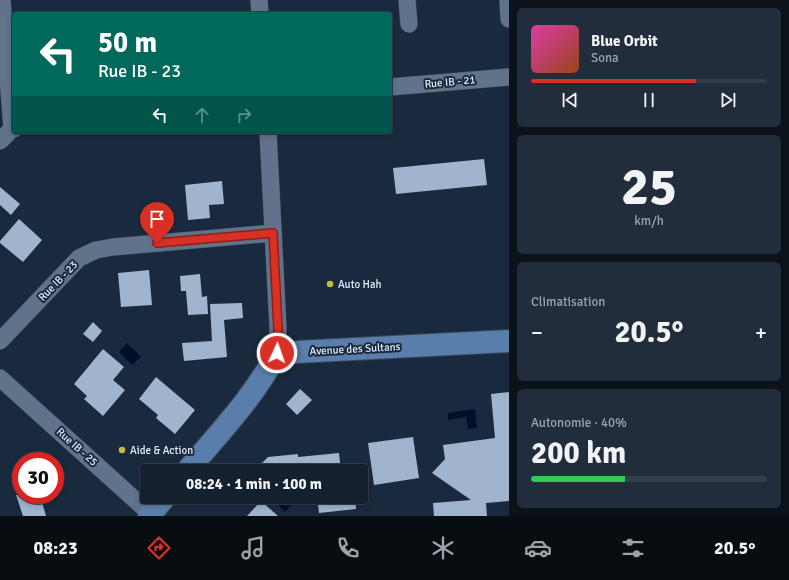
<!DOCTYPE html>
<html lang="fr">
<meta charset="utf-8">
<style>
body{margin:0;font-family:Signika,sans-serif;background:#212d3a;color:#f1f3f6;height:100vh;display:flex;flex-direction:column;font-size:15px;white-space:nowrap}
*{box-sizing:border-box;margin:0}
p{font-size:13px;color:#9da3aa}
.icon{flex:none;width:22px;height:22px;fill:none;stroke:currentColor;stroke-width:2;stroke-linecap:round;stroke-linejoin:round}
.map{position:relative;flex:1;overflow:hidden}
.sheet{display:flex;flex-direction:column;gap:8px;padding:8px;background:#0b1219;width:280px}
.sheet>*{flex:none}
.guide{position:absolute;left:12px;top:12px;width:380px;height:122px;border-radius:4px;box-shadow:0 2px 6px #0003,0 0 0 1px #333e4a;background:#00695c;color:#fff;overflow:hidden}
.speed{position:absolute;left:12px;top:452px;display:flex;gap:8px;font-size:20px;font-weight:700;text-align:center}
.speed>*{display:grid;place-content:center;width:52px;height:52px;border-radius:50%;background:#14202e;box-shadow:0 2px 6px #0003,0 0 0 1px #333e4a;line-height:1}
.speed .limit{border:6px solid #d22;background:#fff;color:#111}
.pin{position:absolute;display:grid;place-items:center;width:34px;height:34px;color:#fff;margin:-41px -17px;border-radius:50% 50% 50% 0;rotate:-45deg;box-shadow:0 0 4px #0007}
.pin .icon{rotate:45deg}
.me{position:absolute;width:44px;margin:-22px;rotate:3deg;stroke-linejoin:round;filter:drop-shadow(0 0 3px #0008)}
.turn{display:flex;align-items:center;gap:14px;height:84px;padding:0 20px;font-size:18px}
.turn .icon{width:52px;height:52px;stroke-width:2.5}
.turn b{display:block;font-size:28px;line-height:34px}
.lanes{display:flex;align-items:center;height:38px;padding:0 20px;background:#0003;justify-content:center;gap:20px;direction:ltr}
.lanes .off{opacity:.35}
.big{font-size:30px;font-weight:800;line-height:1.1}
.sheet .widget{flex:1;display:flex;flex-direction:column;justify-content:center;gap:6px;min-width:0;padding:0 14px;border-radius:6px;background:#212d3a}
.sheet .dial{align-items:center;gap:0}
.dial b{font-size:52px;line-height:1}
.song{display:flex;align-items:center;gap:12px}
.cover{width:48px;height:48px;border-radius:6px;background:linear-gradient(135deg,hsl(320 70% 55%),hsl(20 70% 35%))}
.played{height:4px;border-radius:2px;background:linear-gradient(90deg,#d93025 70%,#333e4a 70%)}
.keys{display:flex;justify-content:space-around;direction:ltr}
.heat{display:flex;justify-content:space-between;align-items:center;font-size:22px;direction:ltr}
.charge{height:6px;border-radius:3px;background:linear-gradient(90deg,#34c759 40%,#333e4a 0)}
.trip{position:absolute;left:140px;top:464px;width:228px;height:40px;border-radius:4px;background:#14202e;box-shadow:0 2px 6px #0003,0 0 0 1px #333e4a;font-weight:800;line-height:40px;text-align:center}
.menu{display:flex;height:64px;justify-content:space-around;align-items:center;background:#080d12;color:#9da3aa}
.menu .icon{width:28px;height:28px}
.menu .active{color:#d93025}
.menu b{font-size:18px;color:#f1f3f6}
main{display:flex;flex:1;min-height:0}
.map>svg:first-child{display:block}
.water{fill:#000f2c}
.building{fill:#a0b4ce}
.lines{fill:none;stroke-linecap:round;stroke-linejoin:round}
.street-casing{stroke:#3a4758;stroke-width:18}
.secondary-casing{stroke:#3a4758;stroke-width:24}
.street{stroke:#61738b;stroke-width:17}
.secondary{stroke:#5a7eab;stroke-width:22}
.route-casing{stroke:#8d1f18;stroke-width:10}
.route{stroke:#d93025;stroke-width:7}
.poi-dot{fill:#c6bb3c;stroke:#1a2a3e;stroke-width:1.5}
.labels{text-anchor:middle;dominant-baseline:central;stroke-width:4;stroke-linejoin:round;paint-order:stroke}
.street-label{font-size:11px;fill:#e3edfb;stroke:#1a2a3e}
.poi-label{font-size:11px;fill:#e3edfb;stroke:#1a2a3e;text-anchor:start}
</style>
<main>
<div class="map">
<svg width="509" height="516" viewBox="0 0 509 516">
<rect width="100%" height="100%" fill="#1a2a3e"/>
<!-- water -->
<g class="water">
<path d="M127,343L141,357L132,365L119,352Z"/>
<path d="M475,409L477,428L468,429L466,417L448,420V413Z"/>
<path d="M276,497H288L293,503L285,512L273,500Z"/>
</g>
<!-- building -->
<g class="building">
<path d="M484,159L487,185L396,194L393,168Z"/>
<path d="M222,181L224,204L209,205L210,218L188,220L185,185Z"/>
<path d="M0,187L20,204L11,215L0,205Z"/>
<path d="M19,219L42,240L23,262L0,243V241Z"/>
<path d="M149,270L152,305L121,307L118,273Z"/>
<path d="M200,274L202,297L207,296L208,314L188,315L186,291H181L180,276Z"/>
<path d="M242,303L243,318L224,320L227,357L184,361L182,343L212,341L210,304Z"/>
<path d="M93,322L102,331L93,342L83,334Z"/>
<path d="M103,349L124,367L113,380L125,390L103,416L84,399L87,396L74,384Z"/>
<path d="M156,377L195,410L175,434L156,418L158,415L139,399Z"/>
<path d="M300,389L312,400L297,415L286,404Z"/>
<path d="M509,392V501L486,503L487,516H434L433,503L471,500L432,473L445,459L443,445L495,438L491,394Z"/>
<path d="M413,437L419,478L374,485L368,443Z"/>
<path d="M339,453L341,471H254L268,457L298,454V457Z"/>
<path d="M16,495H40L46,516H23Z"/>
<path d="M317,497H355L356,509L319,513Z"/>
<path d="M261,501L278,516H247Z"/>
</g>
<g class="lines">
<!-- street casing -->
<g class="street-casing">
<g id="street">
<path d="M2,0L12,129"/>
<path d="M259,0L260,14"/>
<path d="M407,0L409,24"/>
<path d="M508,0L509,19"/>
<path d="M390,87L509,77"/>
<path d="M268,132L278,328L277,353"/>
<path d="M0,141L12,129H14"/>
<path d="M0,341L79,258L96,250L113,247L273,233"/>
<path d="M0,378L153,516"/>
</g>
</g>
<!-- secondary casing -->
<g class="secondary-casing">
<g id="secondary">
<path d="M187,471C219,433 254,397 277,353L509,341"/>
<path d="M149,516L165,497"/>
</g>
</g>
<!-- street -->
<use href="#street" class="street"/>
<!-- secondary -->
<use href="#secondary" class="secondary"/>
</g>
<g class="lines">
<!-- route casing -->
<g class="route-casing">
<path id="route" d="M157,243L273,233L278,328L277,353"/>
</g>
<!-- route -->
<use href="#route" class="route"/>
</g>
<!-- markers -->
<g class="poi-dot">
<circle cx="330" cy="284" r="4"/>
<circle cx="122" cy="450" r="4"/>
</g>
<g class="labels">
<!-- street labels -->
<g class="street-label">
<text transform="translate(450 82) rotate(-5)">Rue IB - 21</text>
<text transform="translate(58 281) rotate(-46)">Rue IB - 23</text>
<text transform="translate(355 349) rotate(-3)">Avenue des Sultans</text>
<text transform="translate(77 447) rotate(42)">Rue IB - 25</text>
</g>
<!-- poi labels -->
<g class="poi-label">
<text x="338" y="284">Auto Hah</text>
<text x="130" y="450">Aide &amp; Action</text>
</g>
</g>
</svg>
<div class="speed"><div class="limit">30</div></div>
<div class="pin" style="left:157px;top:243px;background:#d93025"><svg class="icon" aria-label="arrive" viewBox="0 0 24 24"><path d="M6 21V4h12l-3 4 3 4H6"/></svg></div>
<svg class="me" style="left:277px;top:353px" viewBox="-20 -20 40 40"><circle r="17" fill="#d93025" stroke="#fff" stroke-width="3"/><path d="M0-11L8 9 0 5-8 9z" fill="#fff"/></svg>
<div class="trip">08:24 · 1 min · 100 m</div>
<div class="guide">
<div class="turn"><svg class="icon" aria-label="left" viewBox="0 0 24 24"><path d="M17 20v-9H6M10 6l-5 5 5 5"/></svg><div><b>50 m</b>Rue IB - 23</div></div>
<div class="lanes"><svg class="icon" aria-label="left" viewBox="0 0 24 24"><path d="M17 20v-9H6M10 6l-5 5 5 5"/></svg><svg class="icon off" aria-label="ahead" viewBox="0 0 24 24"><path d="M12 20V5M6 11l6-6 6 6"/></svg><svg class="icon off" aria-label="right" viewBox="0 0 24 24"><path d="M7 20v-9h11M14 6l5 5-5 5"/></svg></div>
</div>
</div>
<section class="sheet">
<div class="widget">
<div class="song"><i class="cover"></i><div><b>Blue Orbit</b><p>Sona</p></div></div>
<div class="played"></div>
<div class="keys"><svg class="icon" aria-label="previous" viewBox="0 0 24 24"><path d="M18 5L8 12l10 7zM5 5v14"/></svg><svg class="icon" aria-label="pause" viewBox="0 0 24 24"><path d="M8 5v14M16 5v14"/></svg><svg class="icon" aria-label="next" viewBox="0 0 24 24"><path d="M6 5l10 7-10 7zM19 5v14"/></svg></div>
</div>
<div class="widget dial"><b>25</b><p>km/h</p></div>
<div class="widget"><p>Climatisation</p>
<div class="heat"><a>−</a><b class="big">20.5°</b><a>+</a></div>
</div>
<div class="widget"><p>Autonomie · 40%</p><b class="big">200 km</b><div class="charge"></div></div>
</section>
</main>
<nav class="menu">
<b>08:23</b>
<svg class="icon active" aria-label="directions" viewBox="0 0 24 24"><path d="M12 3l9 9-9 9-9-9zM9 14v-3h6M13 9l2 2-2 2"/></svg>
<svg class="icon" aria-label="music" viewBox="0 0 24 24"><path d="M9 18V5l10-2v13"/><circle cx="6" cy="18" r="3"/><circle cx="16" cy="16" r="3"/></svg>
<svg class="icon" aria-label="phone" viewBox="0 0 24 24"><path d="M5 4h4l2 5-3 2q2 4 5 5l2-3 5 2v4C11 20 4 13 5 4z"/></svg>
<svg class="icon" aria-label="climate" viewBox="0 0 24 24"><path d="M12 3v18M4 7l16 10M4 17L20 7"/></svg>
<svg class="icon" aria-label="car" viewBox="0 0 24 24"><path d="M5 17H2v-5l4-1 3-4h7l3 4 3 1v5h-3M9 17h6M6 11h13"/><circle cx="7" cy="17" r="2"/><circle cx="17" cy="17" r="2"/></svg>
<svg class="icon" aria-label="filters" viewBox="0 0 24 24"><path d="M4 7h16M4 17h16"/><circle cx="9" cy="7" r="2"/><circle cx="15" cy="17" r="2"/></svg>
<b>20.5°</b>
</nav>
